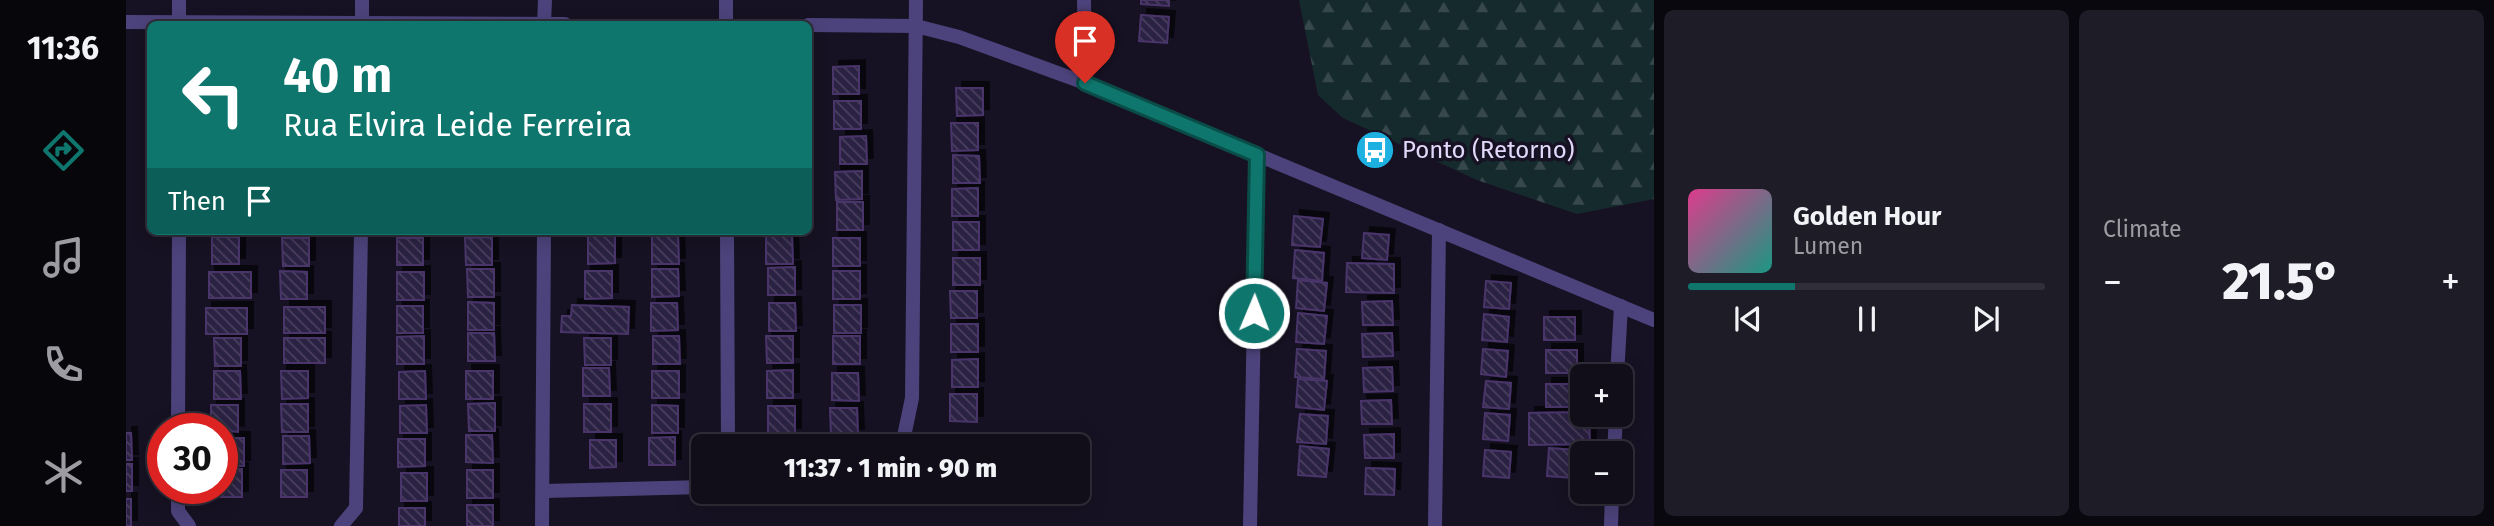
<!DOCTYPE html>
<meta charset="utf-8">
<style>
body{margin:0;font-family:"Fira Sans",sans-serif;background:#1e1c27;color:#f1f3f6;height:100vh;display:flex;flex-direction:column;font-size:26px;white-space:nowrap}
*{box-sizing:border-box;margin:0}
p{font-size:23px;color:#9c9ca2}
.icon{flex:none;width:38px;height:38px;fill:none;stroke:currentColor;stroke-width:2;stroke-linecap:round;stroke-linejoin:round}
.map{position:relative;flex:1;overflow:hidden}
.panel{display:flex;flex-direction:column;gap:10px;padding:10px;background:#09080e;width:840px}
.panel>*{flex:none}
.guide{position:absolute;left:21px;top:21px;width:665px;height:214px;border-radius:10px;box-shadow:0 4px 18px #0003,0 0 0 2px #302e39;background:#0f766e;color:#fff;overflow:hidden}
.fabs{position:absolute;left:1444px;top:364px;display:grid;gap:14px}
.fabs a{display:grid;place-items:center;width:63px;height:63px;border-radius:10px;background:#110e1a;box-shadow:0 4px 18px #0003,0 0 0 2px #302e39;font-size:35px}
.speed{position:absolute;left:21px;top:413px;display:flex;gap:14px;font-size:35px;font-weight:700;text-align:center}
.speed>*{display:grid;place-content:center;width:91px;height:91px;border-radius:50%;background:#110e1a;box-shadow:0 4px 18px #0003,0 0 0 2px #302e39;line-height:1}
.speed .limit{border:10px solid #d22;background:#fff;color:#111}
.pin{position:absolute;display:grid;place-items:center;width:60px;height:60px;color:#fff;margin:-72px -30px;border-radius:50% 50% 50% 0;rotate:-45deg;box-shadow:0 0 7px #0007}
.pin .icon{rotate:45deg}
.me{position:absolute;width:77px;margin:-38px;rotate:1deg;stroke-linejoin:round;filter:drop-shadow(0 0 5px #0008)}
.turn{display:flex;align-items:center;gap:24px;height:147px;padding:0 21px;font-size:32px}
.turn .icon{width:91px;height:91px;stroke-width:2.5}
.turn b{display:block;font-size:49px;line-height:60px}
.then{display:flex;align-items:center;height:66px;padding:0 21px;background:#0003;gap:14px;font-size:26px}
.big{font-size:52px;font-weight:800;line-height:1.1}
.panel .widget{flex:1;display:flex;flex-direction:column;justify-content:center;gap:10px;min-width:0;padding:0 24px;border-radius:10px;background:#1e1c27}
.song{display:flex;align-items:center;gap:21px}
.cover{width:84px;height:84px;border-radius:10px;background:linear-gradient(135deg,hsl(330 70% 55%),hsl(170 70% 35%))}
.played{height:7px;border-radius:4px;background:linear-gradient(90deg,#0f766e 30%,#302e39 30%)}
.keys{display:flex;justify-content:space-around;direction:ltr}
.heat{display:flex;justify-content:space-between;align-items:center;font-size:38px;direction:ltr}
.panel .tiles{flex:1;display:grid;gap:10px;grid-template-columns:repeat(2,1fr)}
.trip{position:absolute;left:565px;top:434px;width:399px;height:70px;border-radius:10px;background:#110e1a;box-shadow:0 4px 18px #0003,0 0 0 2px #302e39;font-weight:800;line-height:70px;text-align:center}
main{display:flex;flex:1;min-height:0}
.tabs{display:flex;flex-direction:column;width:126px;justify-content:space-around;align-items:center;background:#07060a;color:#9c9ca2}
.tabs .icon{width:49px;height:49px}
.tabs .selected{color:#0f766e}
.tabs b{font-size:32px;color:#f1f3f6}
.map>svg:first-child{display:block}
.forest{fill:url(#forest-firs)}
.building{fill:url(#building-back-hatch);stroke:#48356b;stroke-width:2;filter:url(#shadow)}
.lines{fill:none;stroke-linecap:round;stroke-linejoin:round}
.minor{stroke:#4d437c;stroke-width:14}
.route-casing{stroke:#0a4d48;stroke-width:18}
.route{stroke:#0f766e;stroke-width:12}
.labels{text-anchor:middle;dominant-baseline:central;stroke-width:7;stroke-linejoin:round;paint-order:stroke}
.poi-label{font-size:24px;fill:#e2d9fa;stroke:#171223;text-anchor:start}
</style>
<main>
<nav class="tabs">
<b>11:36</b>
<svg class="icon selected" aria-label="directions" viewBox="0 0 24 24"><path d="M12 3l9 9-9 9-9-9zM9 14v-3h6M13 9l2 2-2 2"/></svg>
<svg class="icon" aria-label="music" viewBox="0 0 24 24"><path d="M9 18V5l10-2v13"/><circle cx="6" cy="18" r="3"/><circle cx="16" cy="16" r="3"/></svg>
<svg class="icon" aria-label="phone" viewBox="0 0 24 24"><path d="M5 4h4l2 5-3 2q2 4 5 5l2-3 5 2v4C11 20 4 13 5 4z"/></svg>
<svg class="icon" aria-label="climate" viewBox="0 0 24 24"><path d="M12 3v18M4 7l16 10M4 17L20 7"/></svg>
</nav>
<div class="map">
<svg width="1528" height="526" viewBox="0 0 1528 526">
<defs>
<pattern id="forest-firs" width="22" height="20" patternUnits="userSpaceOnUse" patternTransform="scale(1.75)"><rect width="22" height="20" fill="#152a2c"/><path d="M5 1l3.5 6h-7zM16 11l3.5 6h-7z" fill="#37484c"/></pattern>
<pattern id="building-back-hatch" width="6" height="6" patternUnits="userSpaceOnUse" patternTransform="scale(1.75)"><rect width="6" height="6" fill="#2c2042"/><path d="M-1 5l2 2M0 0l6 6M5-1l2 2" fill="none" stroke="#4a405e"/></pattern>
<filter id="shadow"><feDropShadow dx="6" dy="-6" stdDeviation="0" flood-color="#0009"/></filter>
</defs>
<rect width="100%" height="100%" fill="#171223"/>
<!-- forest -->
<path class="forest" d="M1173,0H1528V199L1451,214L1351,180L1217,118L1192,95Z"/>
<!-- building -->
<g class="building">
<path d="M1015,0H1043V6L1015,4Z"/>
<path d="M1015,15L1043,17L1041,43L1013,41Z"/>
<path d="M733,66V94H707V67Z"/>
<path d="M830,88H857V115L831,116Z"/>
<rect x="708" y="101" width="27" height="28"/>
<path d="M825,123H852V150L826,151Z"/>
<path d="M740,136L741,164H714V137Z"/>
<path d="M827,155L853,156L854,183H827Z"/>
<path d="M736,171V199L710,200L709,172Z"/>
<path d="M852,188V216H826V189Z"/>
<rect x="711" y="202" width="26" height="28"/>
<path d="M1168,216L1197,219L1194,247L1166,245Z"/>
<rect x="827" y="222" width="26" height="28"/>
<path d="M1238,233L1263,235L1261,260L1236,258Z"/>
<path d="M462,236H489V263L462,264Z"/>
<path d="M526,236H552L553,264H526Z"/>
<path d="M640,236H666L667,264H640Z"/>
<rect x="86" y="237" width="27" height="27"/>
<path d="M366,237V265H340L339,238Z"/>
<path d="M156,238H183V266H157Z"/>
<rect x="271" y="238" width="26" height="27"/>
<rect x="707" y="238" width="27" height="28"/>
<path d="M1169,250L1198,253L1196,281L1167,278Z"/>
<rect x="827" y="258" width="27" height="27"/>
<path d="M1221,263L1268,264V293L1220,292Z"/>
<path d="M669,267V295H642V268Z"/>
<path d="M341,269H368V297H342Z"/>
<path d="M526,269H552L553,296L526,297Z"/>
<path d="M154,271L181,272V299H155Z"/>
<path d="M459,271H486V298L459,299Z"/>
<rect x="707" y="271" width="27" height="28"/>
<rect x="83" y="272" width="42" height="26"/>
<rect x="271" y="272" width="27" height="28"/>
<path d="M1172,280L1201,283L1198,311L1170,308Z"/>
<path d="M1360,281L1385,283L1383,309L1358,307Z"/>
<path d="M824,291H851V318H825Z"/>
<path d="M1266,301L1267,325H1237L1236,302Z"/>
<path d="M342,302L368,303V330H342Z"/>
<path d="M525,303H551L552,330L525,331Z"/>
<path d="M643,303H669L670,331H643Z"/>
<path d="M446,305L503,307L502,334L435,332L436,316H445Z"/>
<rect x="708" y="305" width="27" height="28"/>
<rect x="271" y="306" width="26" height="27"/>
<rect x="158" y="307" width="41" height="26"/>
<rect x="80" y="308" width="41" height="26"/>
<path d="M1172,313L1201,316L1198,344L1170,342Z"/>
<path d="M1358,314L1383,317L1381,342L1356,340Z"/>
<rect x="1418" y="317" width="31" height="23"/>
<rect x="825" y="324" width="27" height="28"/>
<path d="M342,333H368L369,361H342Z"/>
<path d="M1266,333L1267,356L1237,357L1236,334Z"/>
<path d="M298,336V364H271V337Z"/>
<path d="M527,336H553L554,364H527Z"/>
<path d="M640,336H667V363H641Z"/>
<rect x="707" y="336" width="27" height="28"/>
<path d="M88,338H115V366H89Z"/>
<rect x="158" y="338" width="41" height="25"/>
<path d="M458,338H485V365H459Z"/>
<path d="M1171,349L1200,351L1198,379L1169,377Z"/>
<path d="M1357,349L1382,351L1380,377L1355,374Z"/>
<rect x="1420" y="350" width="31" height="23"/>
<path d="M852,359V387H826V360Z"/>
<path d="M1266,367L1267,391L1238,392L1237,368Z"/>
<path d="M457,368H483L484,396H457Z"/>
<path d="M667,370V398H641V371Z"/>
<path d="M88,371H114L115,399H88Z"/>
<path d="M155,371H182V398L156,399Z"/>
<path d="M299,371L300,399H273V372Z"/>
<rect x="340" y="371" width="27" height="28"/>
<rect x="526" y="371" width="27" height="27"/>
<path d="M706,373H732L733,401L706,400Z"/>
<path d="M1172,379L1201,381L1198,410L1170,407Z"/>
<path d="M1360,381L1385,383L1383,409L1357,407Z"/>
<path d="M1420,384H1452L1451,407H1420Z"/>
<path d="M824,394H851V422L824,421Z"/>
<path d="M1265,400L1266,424H1236L1235,401Z"/>
<path d="M369,403V431H343L342,404Z"/>
<path d="M155,404H182V432H156Z"/>
<rect x="458" y="404" width="27" height="28"/>
<path d="M85,405H112V432L85,429Z"/>
<path d="M300,405L301,433H274V406Z"/>
<path d="M526,405L552,406V433H526Z"/>
<rect x="642" y="406" width="27" height="28"/>
<path d="M704,408H731L732,435H705Z"/>
<path d="M1456,412L1463,415L1464,444L1403,445V413Z"/>
<path d="M1359,413L1384,415L1382,441L1357,439Z"/>
<path d="M1174,414L1202,416L1200,444L1171,442Z"/>
<path d="M0,433H5L6,460H0Z"/>
<path d="M1268,434V458H1239L1238,435Z"/>
<path d="M340,435H366L367,463L340,462Z"/>
<path d="M157,436H183L184,463L157,464Z"/>
<path d="M549,437V465H523V438Z"/>
<rect x="96" y="438" width="22" height="28"/>
<path d="M272,439H299V466L272,467Z"/>
<rect x="643" y="439" width="27" height="7"/>
<path d="M464,440H490V467L464,468Z"/>
<path d="M1174,446L1203,449L1200,477L1172,475Z"/>
<path d="M1423,448L1450,450L1448,478L1421,476Z"/>
<path d="M1359,450L1385,452L1383,478L1357,476Z"/>
<rect x="0" y="464" width="6" height="27"/>
<path d="M1240,468L1269,469L1268,495L1239,494Z"/>
<path d="M96,469H116V497H89V488H96Z"/>
<rect x="155" y="470" width="26" height="27"/>
<rect x="341" y="470" width="26" height="28"/>
<rect x="275" y="473" width="26" height="28"/>
<rect x="0" y="499" width="5" height="27"/>
<rect x="341" y="505" width="26" height="21"/>
<rect x="273" y="508" width="26" height="18"/>
</g>
<g class="lines">
<!-- minor -->
<g class="minor">
<path d="M53,0V24"/>
<path d="M600,0V24"/>
<path d="M958,0L959,83"/>
<path d="M0,22L439,24"/>
<path d="M236,24V0"/>
<path d="M418,24L419,0"/>
<path d="M682,25L790,26L833,37L959,83L1528,320"/>
<path d="M601,231L602,446"/>
<path d="M1491,376L1495,306"/>
<path d="M52,429L53,231"/>
<path d="M776,446L786,398L790,0"/>
<path d="M1488,453L1490,415"/>
<path d="M52,488V511L63,526"/>
<path d="M418,491L578,487"/>
<path d="M215,526L230,508L235,231"/>
<path d="M416,526L418,231"/>
<path d="M1124,526L1131,155"/>
<path d="M1309,526L1313,230"/>
<path d="M1485,526L1486,492"/>
</g>
</g>
<g class="lines">
<!-- route casing -->
<g class="route-casing">
<path id="route" d="M959,83L1131,155L1128,313"/>
</g>
<!-- route -->
<use href="#route" class="route"/>
</g>
<!-- icons -->
<defs>
<g id="bus-disc" transform="scale(2.0125)"><circle r="9.5" fill="#1db1e2" stroke="#171223"/><path d="M-5-6H5V4H4V6H2V4H-2V6H-4V4H-5ZM-3.5-4V0h7V-4ZM-3.5 1.2v1.5H-2V1.2ZM2 1.2v1.5H3.5V1.2Z" fill="#fff"/></g>
</defs>
<g fill-rule="evenodd">
<use href="#bus-disc" x="1249" y="150"/>
</g>
<g class="labels">
<!-- poi labels -->
<g class="poi-label">
<text x="1276" y="150">Ponto (Retorno)</text>
</g>
</g>
</svg>
<div class="fabs">
<a>+</a>
<a>−</a>
</div>
<div class="speed"><div class="limit">30</div></div>
<div class="pin" style="left:959px;top:83px;background:#d93025"><svg class="icon" aria-label="arrive" viewBox="0 0 24 24"><path d="M6 21V4h12l-3 4 3 4H6"/></svg></div>
<svg class="me" style="left:1128px;top:313px" viewBox="-20 -20 40 40"><circle r="17" fill="#0f766e" stroke="#fff" stroke-width="3"/><path d="M0-11L8 9 0 5-8 9z" fill="#fff"/></svg>
<div class="trip">11:37 · 1 min · 90 m</div>
<div class="guide">
<div class="turn"><svg class="icon" aria-label="left" viewBox="0 0 24 24"><path d="M17 20v-9H6M10 6l-5 5 5 5"/></svg><div><b>40 m</b>Rua Elvira Leide Ferreira</div></div>
<div class="then">Then<svg class="icon" aria-label="arrive" viewBox="0 0 24 24"><path d="M6 21V4h12l-3 4 3 4H6"/></svg></div>
</div>
</div>
<section class="panel">
<div class="tiles">
<div class="widget">
<div class="song"><i class="cover"></i><div><b>Golden Hour</b><p>Lumen</p></div></div>
<div class="played"></div>
<div class="keys"><svg class="icon" aria-label="previous" viewBox="0 0 24 24"><path d="M18 5L8 12l10 7zM5 5v14"/></svg><svg class="icon" aria-label="pause" viewBox="0 0 24 24"><path d="M8 5v14M16 5v14"/></svg><svg class="icon" aria-label="next" viewBox="0 0 24 24"><path d="M6 5l10 7-10 7zM19 5v14"/></svg></div>
</div>
<div class="widget"><p>Climate</p>
<div class="heat"><a>−</a><b class="big">21.5°</b><a>+</a></div>
</div>
</div>
</section>
</main>
